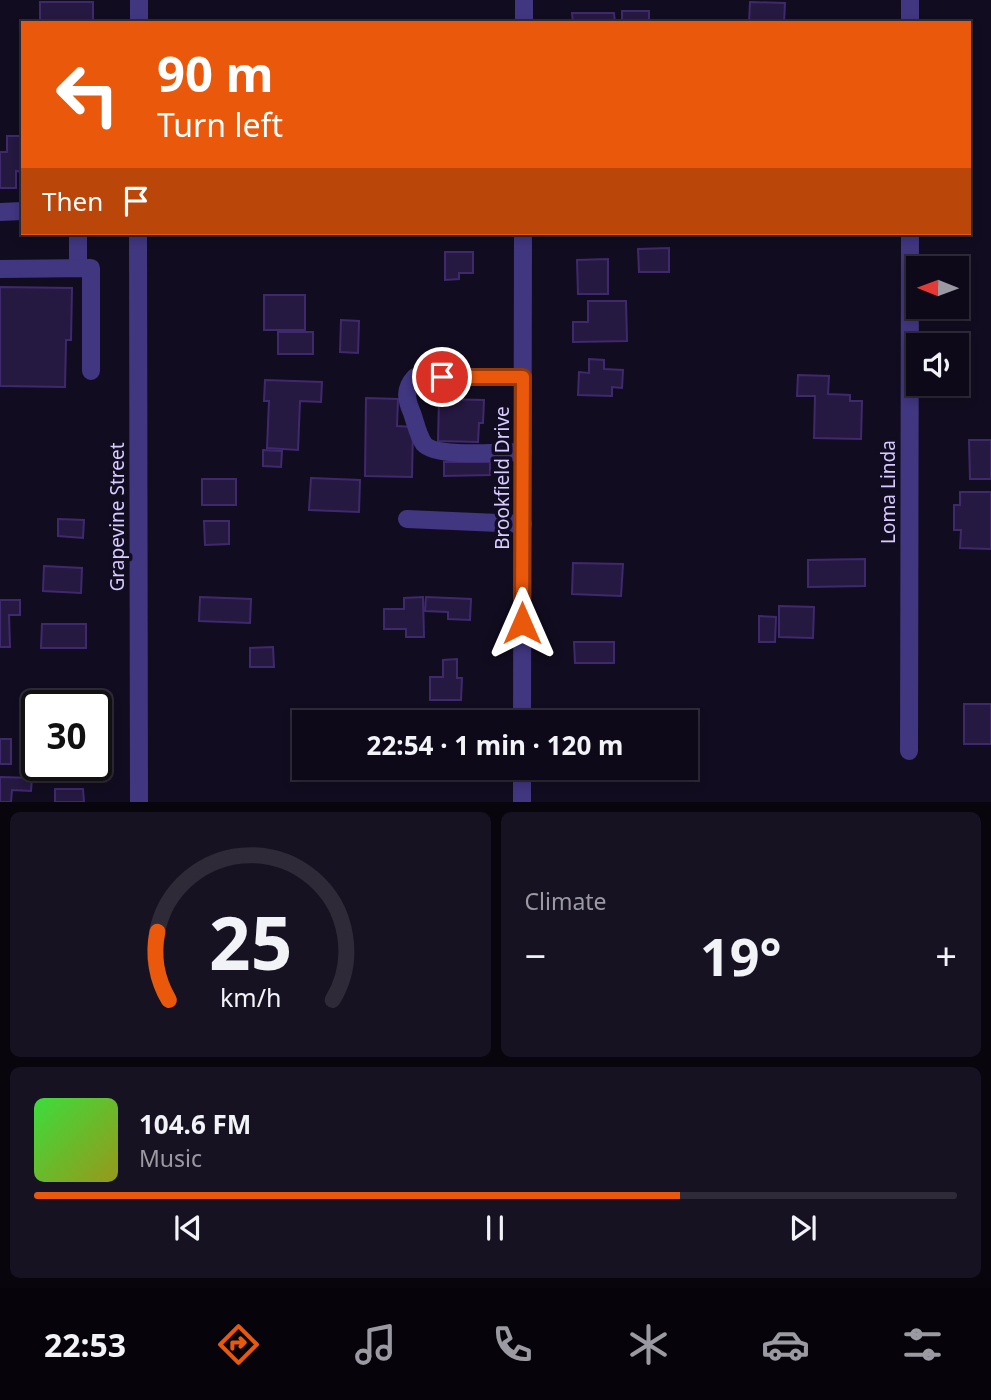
<!DOCTYPE html>
<meta charset="utf-8">
<style>
body{margin:0;font-family:"Noto Sans",sans-serif;background:#171221;color:#f1f3f6;height:100vh;display:flex;flex-direction:column;font-size:26px;white-space:nowrap}
*{box-sizing:border-box;margin:0}
p{font-size:23px;color:#9b9aa2}
.icon{flex:none;width:38px;height:38px;fill:none;stroke:currentColor;stroke-width:2;stroke-linecap:round;stroke-linejoin:round}
.map{position:relative;height:802px;overflow:hidden}
.drawer{display:flex;flex-direction:column;gap:10px;padding:10px;background:#08050d;flex:1}
.drawer>*{flex:none}
.hud{position:absolute;left:21px;top:21px;width:950px;height:214px;border-radius:0px;box-shadow:0 4px 10px #0003,0 0 0 2px #2e2a37;background:#ea580c;color:#fff;overflow:hidden}
.needle{width:46px;rotate:271deg}
.fabs{position:absolute;left:906px;top:256px;display:grid;gap:14px}
.fabs a{display:grid;place-items:center;width:63px;height:63px;border-radius:0px;background:#0e0918;box-shadow:0 4px 10px #0003,0 0 0 2px #2e2a37;font-size:35px}
.speed{position:absolute;left:21px;top:690px;display:flex;gap:14px;font-size:35px;font-weight:700;text-align:center}
.speed>*{display:grid;place-content:center;width:91px;height:91px;border-radius:50%;background:#0e0918;box-shadow:0 4px 10px #0003,0 0 0 2px #2e2a37;line-height:1}
.speed .limit{border:4px solid #111;border-radius:10px;background:#fff;color:#111}
.pin{position:absolute;display:grid;place-items:center;width:60px;height:60px;color:#fff;margin:-30px;border:4px solid #fff;border-radius:50%;box-shadow:0 2px 7px #0007}
.me{position:absolute;width:77px;margin:-38px;rotate:0deg;stroke-linejoin:round;filter:drop-shadow(0 0 5px #0008)}
.turn{display:flex;align-items:center;gap:24px;height:147px;padding:0 21px;font-size:32px}
.turn .icon{width:91px;height:91px;stroke-width:2.5}
.turn b{display:block;font-size:49px;line-height:60px}
.then{display:flex;align-items:center;height:66px;padding:0 21px;background:#0003;gap:14px;font-size:26px}
.big{font-size:52px;font-weight:700;line-height:1.1}
.drawer .widget{flex:1;display:flex;flex-direction:column;justify-content:center;gap:10px;min-width:0;padding:0 24px;border-radius:10px;background:#171221}
.drawer .dial{align-items:center;gap:0}
.dial svg{height:182px;overflow:visible;fill:none;stroke:#2e2a37;stroke-width:7;stroke-linecap:round;text-anchor:middle}
.dial text{fill:#f1f3f6;stroke:none}
.song{display:flex;align-items:center;gap:21px}
.cover{width:84px;height:84px;border-radius:10px;background:linear-gradient(135deg,hsl(120 70% 55%),hsl(60 70% 35%))}
.played{height:7px;border-radius:4px;background:linear-gradient(90deg,#ea580c 70%,#2e2a37 70%)}
.keys{display:flex;justify-content:space-around;direction:ltr}
.heat{display:flex;justify-content:space-between;align-items:center;font-size:38px;direction:ltr}
.drawer .tiles{flex:1;display:grid;gap:10px;grid-template-columns:1fr 1fr}
.widget:last-child{grid-column:span 2}
.trip{position:absolute;left:292px;top:710px;width:406px;height:70px;border-radius:0px;background:#0e0918;box-shadow:0 4px 10px #0003,0 0 0 2px #2e2a37;font-weight:700;line-height:70px;text-align:center}
.tab-bar{display:flex;height:112px;justify-content:space-around;align-items:center;background:#06040a;color:#9b9aa2}
.tab-bar .icon{width:49px;height:49px}
.tab-bar .on{color:#ea580c}
.tab-bar b{font-size:32px;color:#f1f3f6}
.map>svg:first-child{display:block}
.building{fill:#251841;stroke:#3f296d;stroke-width:2}
.lines{fill:none;stroke-linecap:round;stroke-linejoin:round}
.minor{stroke:#413680;stroke-width:18}
.route-casing{stroke:#983908;stroke-width:18}
.route{stroke:#ea580c;stroke-width:12}
.labels{text-anchor:middle;dominant-baseline:central;stroke-width:7;stroke-linejoin:round;paint-order:stroke}
.street-label{font-size:19px;fill:#d7cbff;stroke:#120c20}
</style>
<div class="map">
<svg width="991" height="802" viewBox="0 0 991 802">
<rect width="100%" height="100%" fill="#120c20"/>
<!-- building -->
<g class="building">
<rect x="40" y="2" width="53" height="21"/>
<path d="M750,2L785,3L784,23H749Z"/>
<rect x="622" y="11" width="27" height="12"/>
<path d="M572,13H614L615,23H573Z"/>
<path d="M7,136H23V172L16,171V188H0V152H7Z"/>
<path d="M669,248V272H639L638,249Z"/>
<path d="M445,252H473V273H459V279L445,280Z"/>
<path d="M608,259V294H578L577,260Z"/>
<path d="M0,287L72,288L71,340H66L65,387L0,386Z"/>
<rect x="264" y="295" width="41" height="35"/>
<path d="M588,301H626L627,341L573,342V322H588Z"/>
<path d="M341,320L359,321L358,353L340,352Z"/>
<rect x="278" y="332" width="35" height="22"/>
<path d="M589,359L604,360V369L623,370L622,388L612,387V396L578,395L579,372L589,373Z"/>
<path d="M798,375L829,376L828,394L850,395V401H862L861,439L814,438L815,396H797Z"/>
<path d="M265,380L322,382L321,402L300,401L298,450L267,448L269,401H264Z"/>
<path d="M366,398L398,399L397,426L413,427L412,477L365,476Z"/>
<path d="M439,399L484,400L483,423H479L478,442L438,441Z"/>
<path d="M969,440H991V479H970Z"/>
<path d="M263,450L282,451L281,467L263,466Z"/>
<path d="M444,462H490V475L444,476Z"/>
<path d="M311,478L360,480L359,512L309,510Z"/>
<rect x="202" y="479" width="34" height="26"/>
<path d="M960,492H991V549L960,548L961,530H954V505H960Z"/>
<path d="M58,519L84,520L83,538L58,536Z"/>
<path d="M204,521H229V544L205,545Z"/>
<path d="M865,559V586L808,587V560Z"/>
<path d="M573,563L623,564L621,596L572,594Z"/>
<path d="M44,566L82,568L81,593L43,591Z"/>
<path d="M200,597L251,599L250,623L199,621Z"/>
<path d="M423,597L424,637H406V629H384V609H404V598Z"/>
<path d="M426,597L471,599L470,620L448,619V612L425,611Z"/>
<path d="M0,600H20V615H9L10,647H0Z"/>
<path d="M779,606L814,607L813,638L779,637Z"/>
<path d="M759,616L776,617L775,642H759Z"/>
<path d="M42,624H86V648H41Z"/>
<path d="M574,642H614V663H575Z"/>
<path d="M273,647L274,667H250V648Z"/>
<path d="M457,659V678H462L461,700H430V677H443V660Z"/>
<path d="M99,690L100,707L69,705V691Z"/>
<rect x="964" y="704" width="27" height="40"/>
<rect x="0" y="739" width="11" height="25"/>
<path d="M0,777L32,778L31,791L12,790L11,802H0Z"/>
<path d="M55,789H83L84,802H55Z"/>
</g>
<g class="lines">
<!-- minor -->
<g class="minor">
<path d="M139,23V0"/>
<path d="M524,23V0"/>
<path d="M910,23V0"/>
<path d="M0,212L23,211"/>
<path d="M138,233L139,802"/>
<path d="M78,268V233"/>
<path d="M0,269L91,268V371"/>
<path d="M523,452C503,452 436,458 424,444C418,436 415,421 412,413C406,399 404,389 415,377H523"/>
<path d="M407,519L523,524"/>
<path d="M522,723L523,233"/>
<path d="M909,751L910,233"/>
<path d="M522,802V768"/>
</g>
</g>
<g class="lines">
<!-- route casing -->
<g class="route-casing">
<path id="route" d="M442,377H523L522,623"/>
</g>
<!-- route -->
<use href="#route" class="route"/>
</g>
<g class="labels">
<!-- street labels -->
<g class="street-label">
<text transform="translate(502 478) rotate(-90)">Brookfield Drive</text>
<text transform="translate(888 492) rotate(-90)">Loma Linda</text>
<text transform="translate(117 517) rotate(-90)">Grapevine Street</text>
</g>
</g>
</svg>
<div class="fabs">
<a><svg class="needle" viewBox="-14 -14 28 28"><path d="M0-13l5 13h-10z" fill="#e53935"/><path d="M0 13l5-13h-10z" fill="#9b9aa2"/></svg></a>
<a><svg class="icon" aria-label="sound" viewBox="0 0 24 24"><path d="M4 9h4l5-4v14l-5-4H4zM17 9q2 3 0 6"/></svg></a>
</div>
<div class="speed"><div class="limit">30</div></div>
<div class="pin" style="left:442px;top:377px;background:#d93025"><svg class="icon" aria-label="arrive" viewBox="0 0 24 24"><path d="M6 21V4h12l-3 4 3 4H6"/></svg></div>
<svg class="me" style="left:522px;top:623px" viewBox="-20 -20 40 40"><path d="M0-17L14 15 0 8-14 15z" fill="#ea580c" stroke="#fff" stroke-width="4"/></svg>
<div class="trip">22:54 · 1 min · 120 m</div>
<div class="hud">
<div class="turn"><svg class="icon" aria-label="left" viewBox="0 0 24 24"><path d="M17 20v-9H6M10 6l-5 5 5 5"/></svg><div><b>90 m</b>Turn left</div></div>
<div class="then">Then<svg class="icon" aria-label="arrive" viewBox="0 0 24 24"><path d="M6 21V4h12l-3 4 3 4H6"/></svg></div>
</div>
</div>
<section class="drawer">
<div class="tiles">
<div class="widget dial"><svg viewBox="0 0 100 80">
<path d="M14 69A42 42 0 1 1 86 69"/>
<path d="M14 69A42 42 0 0 1 9 39" stroke="#ea580c"/>
<text x="50" y="56" font-size="32" font-weight="700">25</text>
<text x="50" y="72" font-size="11">km/h</text>
</svg></div>
<div class="widget"><p>Climate</p>
<div class="heat"><a>−</a><b class="big">19°</b><a>+</a></div>
</div>
<div class="widget">
<div class="song"><i class="cover"></i><div><b>104.6 FM</b><p>Music</p></div></div>
<div class="played"></div>
<div class="keys"><svg class="icon" aria-label="previous" viewBox="0 0 24 24"><path d="M18 5L8 12l10 7zM5 5v14"/></svg><svg class="icon" aria-label="pause" viewBox="0 0 24 24"><path d="M8 5v14M16 5v14"/></svg><svg class="icon" aria-label="next" viewBox="0 0 24 24"><path d="M6 5l10 7-10 7zM19 5v14"/></svg></div>
</div>
</div>
</section>
<nav class="tab-bar">
<b>22:53</b>
<svg class="icon on" aria-label="directions" viewBox="0 0 24 24"><path d="M12 3l9 9-9 9-9-9zM9 14v-3h6M13 9l2 2-2 2"/></svg>
<svg class="icon" aria-label="music" viewBox="0 0 24 24"><path d="M9 18V5l10-2v13"/><circle cx="6" cy="18" r="3"/><circle cx="16" cy="16" r="3"/></svg>
<svg class="icon" aria-label="phone" viewBox="0 0 24 24"><path d="M5 4h4l2 5-3 2q2 4 5 5l2-3 5 2v4C11 20 4 13 5 4z"/></svg>
<svg class="icon" aria-label="climate" viewBox="0 0 24 24"><path d="M12 3v18M4 7l16 10M4 17L20 7"/></svg>
<svg class="icon" aria-label="car" viewBox="0 0 24 24"><path d="M5 17H2v-5l4-1 3-4h7l3 4 3 1v5h-3M9 17h6M6 11h13"/><circle cx="7" cy="17" r="2"/><circle cx="17" cy="17" r="2"/></svg>
<svg class="icon" aria-label="filters" viewBox="0 0 24 24"><path d="M4 7h16M4 17h16"/><circle cx="9" cy="7" r="2"/><circle cx="15" cy="17" r="2"/></svg>
</nav>
